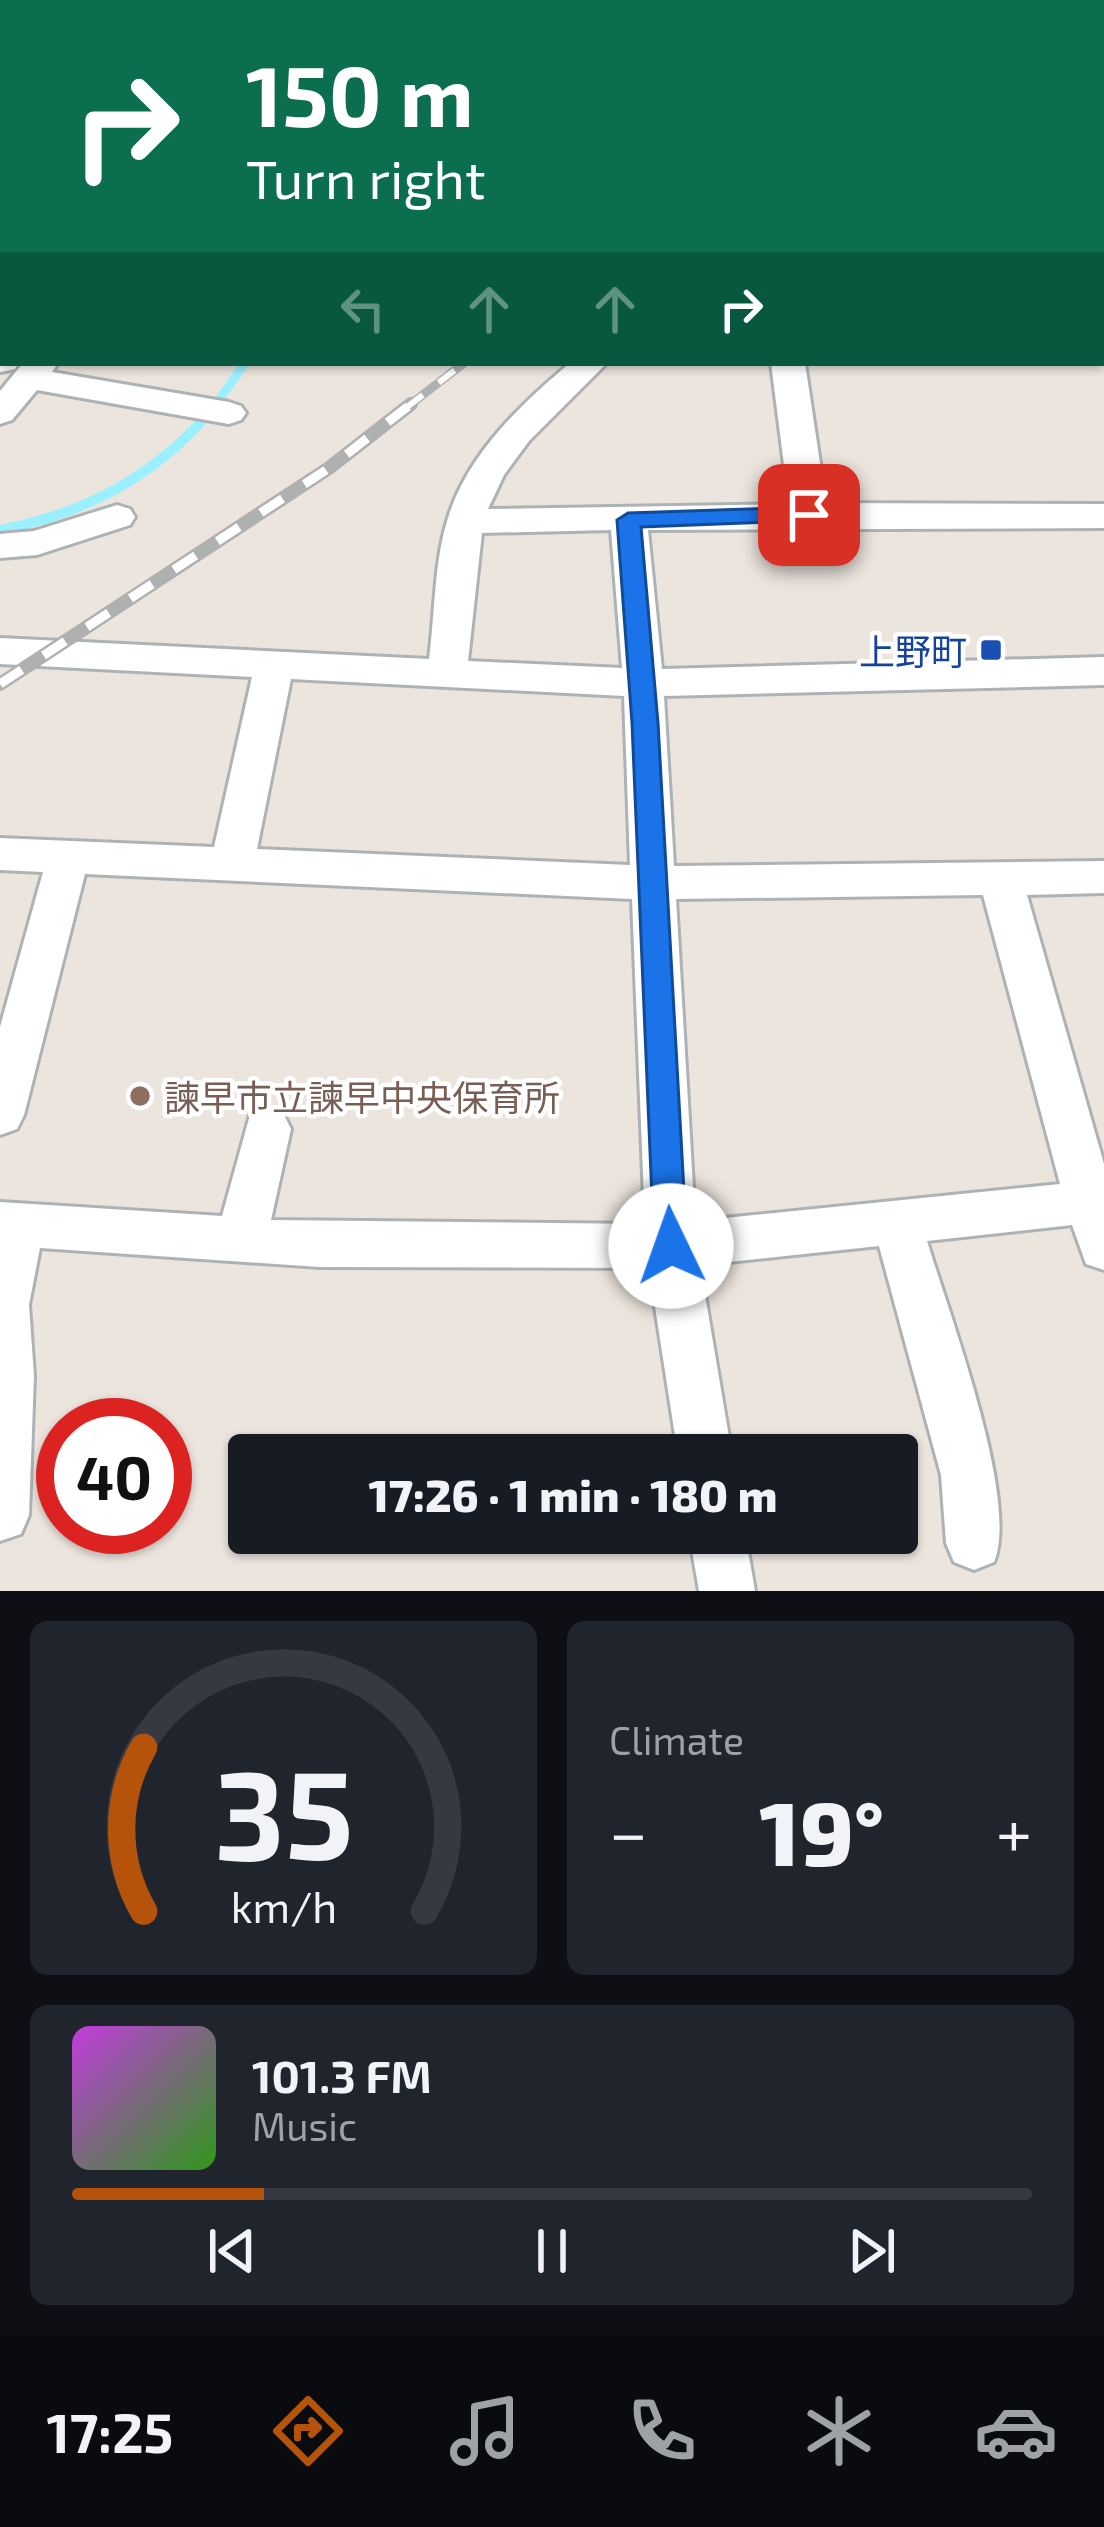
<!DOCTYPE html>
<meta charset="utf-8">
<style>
body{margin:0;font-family:"Exo 2","Noto Sans JP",sans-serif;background:#20242c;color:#f1f3f6;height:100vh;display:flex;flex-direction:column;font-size:45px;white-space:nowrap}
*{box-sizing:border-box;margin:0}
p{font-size:39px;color:#9ea1a6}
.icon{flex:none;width:66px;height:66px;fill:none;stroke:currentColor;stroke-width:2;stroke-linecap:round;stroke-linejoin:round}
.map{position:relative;height:1591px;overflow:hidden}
.details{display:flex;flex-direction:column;gap:30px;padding:30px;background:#0d0f14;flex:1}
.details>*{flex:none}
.hud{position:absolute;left:0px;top:0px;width:1104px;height:366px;box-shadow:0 3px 9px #0004;background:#0b6e4f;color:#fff;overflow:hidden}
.speed{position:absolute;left:36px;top:1398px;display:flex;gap:24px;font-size:60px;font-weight:700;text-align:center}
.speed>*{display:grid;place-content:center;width:156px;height:156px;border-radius:50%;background:#171b24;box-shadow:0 3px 9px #0004;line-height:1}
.speed .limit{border:18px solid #d22;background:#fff;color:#111}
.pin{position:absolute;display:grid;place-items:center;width:102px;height:102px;color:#fff;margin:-51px;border-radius:24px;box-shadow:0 6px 18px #0006}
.me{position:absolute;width:132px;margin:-66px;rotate:357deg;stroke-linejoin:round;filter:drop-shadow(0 0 9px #0008)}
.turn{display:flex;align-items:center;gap:42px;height:252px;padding:0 48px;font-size:54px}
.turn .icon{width:156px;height:156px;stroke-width:2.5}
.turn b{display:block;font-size:84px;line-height:102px}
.lanes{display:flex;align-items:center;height:114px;padding:0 48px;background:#0003;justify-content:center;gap:60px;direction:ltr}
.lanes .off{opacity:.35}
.big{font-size:90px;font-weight:800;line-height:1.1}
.details .card{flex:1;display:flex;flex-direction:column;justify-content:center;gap:18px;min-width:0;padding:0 42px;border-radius:18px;background:#20242c}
.details .dial{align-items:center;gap:0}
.dial svg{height:312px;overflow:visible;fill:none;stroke:#363941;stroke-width:7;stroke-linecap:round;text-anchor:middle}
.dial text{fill:#f1f3f6;stroke:none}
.song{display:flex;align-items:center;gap:36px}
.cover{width:144px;height:144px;border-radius:18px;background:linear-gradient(135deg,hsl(290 70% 55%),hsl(110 70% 35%))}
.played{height:12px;border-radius:6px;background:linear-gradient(90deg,#b45309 20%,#363941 20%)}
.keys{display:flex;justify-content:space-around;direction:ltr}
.heat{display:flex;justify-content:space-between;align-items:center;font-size:66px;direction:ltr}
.details .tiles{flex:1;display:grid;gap:30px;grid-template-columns:1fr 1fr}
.card:last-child{grid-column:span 2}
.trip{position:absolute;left:228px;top:1434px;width:690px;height:120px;border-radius:12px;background:#171b24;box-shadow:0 3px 9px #0004;font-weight:800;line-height:120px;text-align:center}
.menu{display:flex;height:192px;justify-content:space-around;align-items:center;background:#090b0e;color:#9ea1a6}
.menu .icon{width:84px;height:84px}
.menu .on{color:#b45309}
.menu b{font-size:54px;color:#f1f3f6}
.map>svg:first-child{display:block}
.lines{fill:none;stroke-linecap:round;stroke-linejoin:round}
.stream-far1{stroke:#9bf0ff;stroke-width:9}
.stream{stroke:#9bf0ff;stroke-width:10}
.minor-casing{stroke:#adb3b5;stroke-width:6}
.path{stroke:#9ed79c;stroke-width:6;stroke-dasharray:9 4.5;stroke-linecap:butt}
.minor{fill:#fff;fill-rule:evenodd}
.rail-far1-casing{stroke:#afb0b0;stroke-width:9}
.rail-casing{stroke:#afb0b0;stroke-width:14}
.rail-far1{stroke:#fff;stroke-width:6;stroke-dasharray:20;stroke-linecap:butt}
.rail{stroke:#fff;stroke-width:9;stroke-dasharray:26;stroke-linecap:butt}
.route{fill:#1a73e8;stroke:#114b97;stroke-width:3}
.transit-dot{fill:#1a4fb4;stroke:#fff;stroke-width:4.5}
.education-dot{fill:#8d6e63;stroke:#fff;stroke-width:4.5}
.labels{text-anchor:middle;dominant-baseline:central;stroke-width:9;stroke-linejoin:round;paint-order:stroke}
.transit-label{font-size:36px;fill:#164399;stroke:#fff;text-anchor:end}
.education-label{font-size:36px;fill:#785e54;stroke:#fff;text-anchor:start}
</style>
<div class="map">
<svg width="1104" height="1591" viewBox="0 0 1104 1591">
<rect width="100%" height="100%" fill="#ece5de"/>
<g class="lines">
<!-- stream-far1 -->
<g class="stream-far1">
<path d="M886,3L892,0"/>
<path d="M214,407L245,363"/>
</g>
<!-- stream -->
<path class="stream" d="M0,530C88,513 159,474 217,404"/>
<!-- minor casing -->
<g class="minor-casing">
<g id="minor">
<path d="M466,0H497L500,3H469Z"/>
<path d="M736,0H768L771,3H739Z"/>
<path d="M0,99L3,100V118L0,117Z"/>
<path d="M1101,206H1104L1101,225Z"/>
<path d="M0,352L3,363H19L15,369L0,372Z"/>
<path d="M23,363H58L52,372L229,402L241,406L246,413L241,420L229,424L37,390L12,420L0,424V391Z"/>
<path d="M570,363H607L529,441L504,475L488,509L789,504L771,363H805L826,503L1104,504V528L648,530L662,669L1104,657V685L664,696L674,866L1104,861V893L1027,895L1104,1164V1270L1086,1264L1072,1225L927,1241C948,1311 1020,1500 994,1562L974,1570L954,1562L946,1543L941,1475L879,1246L700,1265L732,1455H678L649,1268L320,1267L40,1248L29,1305L34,1376L29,1515L21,1534L0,1541V1202L222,1216L250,1115L267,1109L284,1115L291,1129L271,1220L645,1224L632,899L85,874L24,1115L17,1129L0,1135V1027L43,872L0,870V838L214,847L252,677L0,664V638L429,659C435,614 434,561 448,518C467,455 521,404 570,363ZM611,530L622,668L468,661L482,533ZM291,679L624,696L630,865L257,849ZM983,895L1060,1184L695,1221L676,899Z"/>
<path d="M117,505L130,509L135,517L130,525L37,555L0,558V534L34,531Z"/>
<path d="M689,1533H745L755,1591H699Z"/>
</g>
</g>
<!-- path -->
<path class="path" d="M899,0L906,3"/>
<!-- minor -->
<use href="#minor" class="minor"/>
<!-- rail-far1 casing -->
<g class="rail-far1-casing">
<g id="rail-far1">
<path d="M1078,3L1085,0"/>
<path d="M407,407L464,363"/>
</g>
</g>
<!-- rail casing -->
<g class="rail-casing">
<path id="rail" d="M0,684L329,468L411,404"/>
</g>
<!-- rail-far1 -->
<use href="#rail-far1" class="rail-far1"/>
<!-- rail -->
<use href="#rail" class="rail"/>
</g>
<!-- route -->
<path class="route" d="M809,507L818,509V520L641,527L658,723L687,1246L682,1256L671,1260L659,1256L654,1246L632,723L617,520L628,513Z"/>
<!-- markers -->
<rect class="transit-dot" x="979" y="638" width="24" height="24" rx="6"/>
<circle class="education-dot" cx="140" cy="1096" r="12"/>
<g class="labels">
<!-- transit labels -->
<g class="transit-label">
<text x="967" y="650">上野町</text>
</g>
<!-- education labels -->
<g class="education-label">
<text x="164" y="1096">諫早市立諫早中央保育所</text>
</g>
</g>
</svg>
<div class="speed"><div class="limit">40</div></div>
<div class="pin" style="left:809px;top:515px;background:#d93025"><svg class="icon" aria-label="arrive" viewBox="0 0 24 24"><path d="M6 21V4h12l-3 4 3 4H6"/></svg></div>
<svg class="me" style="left:671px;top:1246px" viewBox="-20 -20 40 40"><circle r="19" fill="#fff"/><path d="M0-13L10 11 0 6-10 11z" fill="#1a73e8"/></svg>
<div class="trip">17:26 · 1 min · 180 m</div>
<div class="hud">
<div class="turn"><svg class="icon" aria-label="right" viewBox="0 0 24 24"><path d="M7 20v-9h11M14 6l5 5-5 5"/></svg><div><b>150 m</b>Turn right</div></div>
<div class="lanes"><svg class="icon off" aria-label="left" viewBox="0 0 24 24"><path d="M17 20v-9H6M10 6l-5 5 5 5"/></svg><svg class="icon off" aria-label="ahead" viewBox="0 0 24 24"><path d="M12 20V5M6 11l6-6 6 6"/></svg><svg class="icon off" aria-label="ahead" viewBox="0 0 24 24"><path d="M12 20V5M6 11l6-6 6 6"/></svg><svg class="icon" aria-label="right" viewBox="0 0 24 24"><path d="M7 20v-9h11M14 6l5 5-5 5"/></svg></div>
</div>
</div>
<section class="details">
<div class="tiles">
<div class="card dial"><svg viewBox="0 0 100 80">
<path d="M14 69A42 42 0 1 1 86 69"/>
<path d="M14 69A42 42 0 0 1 14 27" stroke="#b45309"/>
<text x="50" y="56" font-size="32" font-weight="700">35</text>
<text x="50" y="72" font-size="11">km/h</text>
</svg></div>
<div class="card"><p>Climate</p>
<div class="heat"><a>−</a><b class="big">19°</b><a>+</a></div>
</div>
<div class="card">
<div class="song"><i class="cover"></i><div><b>101.3 FM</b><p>Music</p></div></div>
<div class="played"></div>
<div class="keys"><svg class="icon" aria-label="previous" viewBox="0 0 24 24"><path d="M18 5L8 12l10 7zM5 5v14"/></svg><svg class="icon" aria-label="pause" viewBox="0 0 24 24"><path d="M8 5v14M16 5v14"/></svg><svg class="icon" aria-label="next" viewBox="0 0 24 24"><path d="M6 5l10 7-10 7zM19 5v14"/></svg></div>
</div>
</div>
</section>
<nav class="menu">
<b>17:25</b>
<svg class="icon on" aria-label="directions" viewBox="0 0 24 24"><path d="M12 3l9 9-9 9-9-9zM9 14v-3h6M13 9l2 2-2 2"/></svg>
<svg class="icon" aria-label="music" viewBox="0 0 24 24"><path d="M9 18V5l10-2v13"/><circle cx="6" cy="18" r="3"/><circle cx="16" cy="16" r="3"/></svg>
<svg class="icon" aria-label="phone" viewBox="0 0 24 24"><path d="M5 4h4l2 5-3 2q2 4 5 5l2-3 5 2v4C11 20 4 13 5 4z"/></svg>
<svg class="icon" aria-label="climate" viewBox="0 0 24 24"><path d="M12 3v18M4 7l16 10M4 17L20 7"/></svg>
<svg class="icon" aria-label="car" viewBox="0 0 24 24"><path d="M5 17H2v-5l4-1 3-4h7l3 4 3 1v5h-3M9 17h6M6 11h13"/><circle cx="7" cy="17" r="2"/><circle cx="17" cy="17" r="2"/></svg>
</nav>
